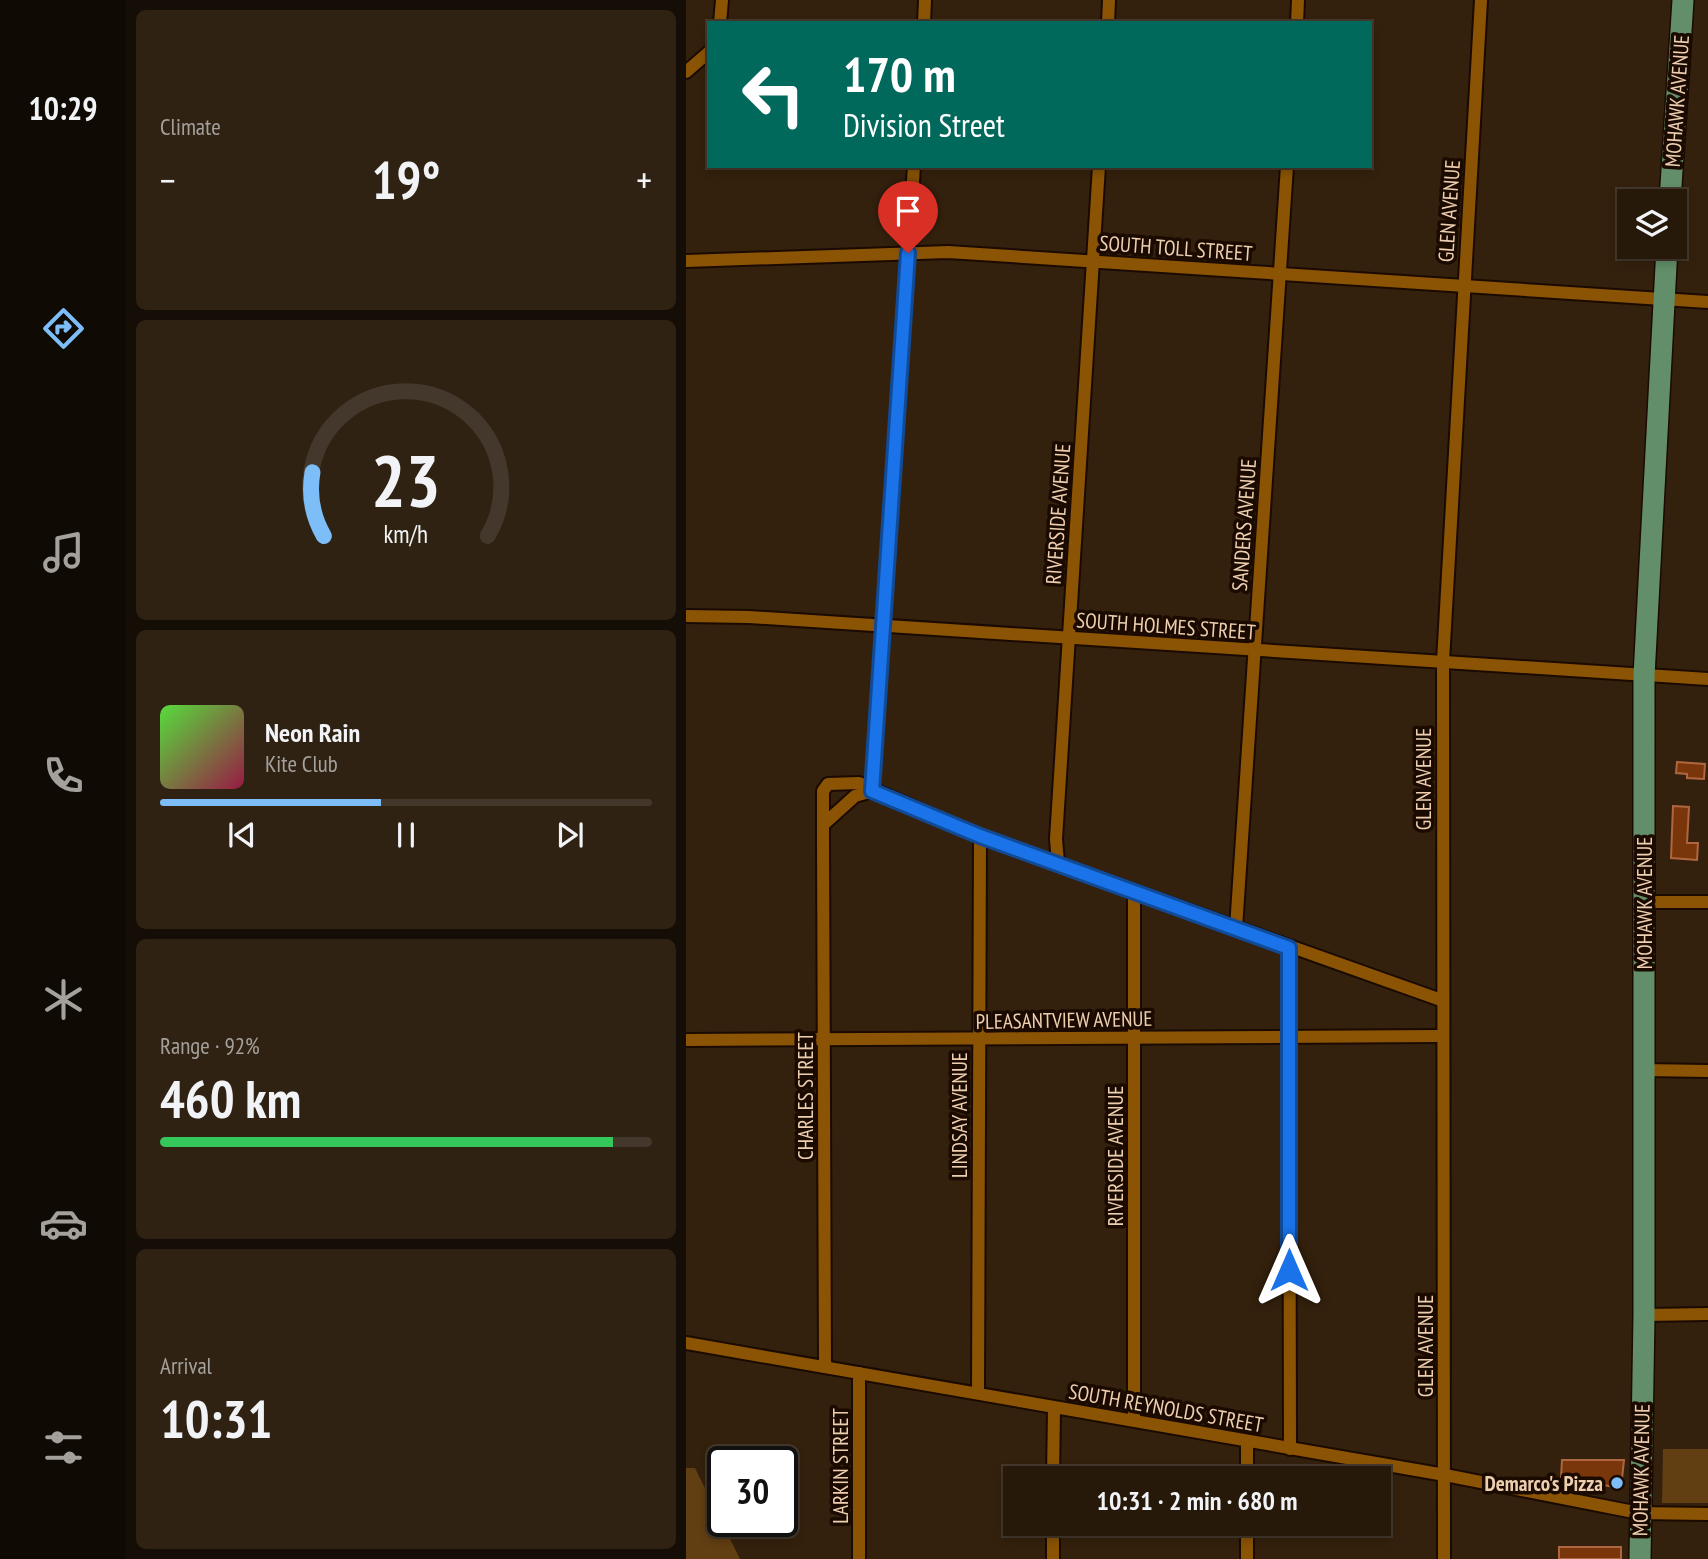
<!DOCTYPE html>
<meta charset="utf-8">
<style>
body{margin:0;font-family:"PT Sans Narrow",sans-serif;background:#2f2213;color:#f1f3f6;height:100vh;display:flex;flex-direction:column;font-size:26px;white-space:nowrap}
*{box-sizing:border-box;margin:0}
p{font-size:23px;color:#a4a09c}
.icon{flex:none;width:38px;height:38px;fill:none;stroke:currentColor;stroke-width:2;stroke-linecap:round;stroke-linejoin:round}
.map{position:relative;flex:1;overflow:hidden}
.drawer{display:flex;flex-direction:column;gap:10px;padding:10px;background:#150e06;width:560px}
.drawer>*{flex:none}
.guide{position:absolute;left:21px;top:21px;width:665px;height:147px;border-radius:0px;box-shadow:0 4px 10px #0003,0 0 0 2px #43382b;background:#00695c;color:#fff;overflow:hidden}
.tools{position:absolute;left:931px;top:189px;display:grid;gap:14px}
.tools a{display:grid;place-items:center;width:70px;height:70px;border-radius:0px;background:#27190a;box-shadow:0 4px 10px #0003,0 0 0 2px #43382b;font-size:35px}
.speed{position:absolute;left:21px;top:1446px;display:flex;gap:14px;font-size:35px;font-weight:700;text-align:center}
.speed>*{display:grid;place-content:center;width:91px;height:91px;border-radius:50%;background:#27190a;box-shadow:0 4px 10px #0003,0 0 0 2px #43382b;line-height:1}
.speed .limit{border:4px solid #111;border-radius:10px;background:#fff;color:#111}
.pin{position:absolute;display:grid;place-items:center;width:60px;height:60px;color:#fff;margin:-72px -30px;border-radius:50% 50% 50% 0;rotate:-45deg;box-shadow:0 0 7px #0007}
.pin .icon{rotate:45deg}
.me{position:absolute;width:77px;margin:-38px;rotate:0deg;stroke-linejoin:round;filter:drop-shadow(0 0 5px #0008)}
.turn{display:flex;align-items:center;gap:24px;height:147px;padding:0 21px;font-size:32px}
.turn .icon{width:91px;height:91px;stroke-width:2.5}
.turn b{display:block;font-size:49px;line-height:60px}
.big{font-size:52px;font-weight:800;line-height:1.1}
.drawer .tile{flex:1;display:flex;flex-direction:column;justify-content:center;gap:10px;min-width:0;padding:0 24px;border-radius:10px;background:#2f2213}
.drawer .dial{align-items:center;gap:0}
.dial svg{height:182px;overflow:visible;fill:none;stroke:#43382b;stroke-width:7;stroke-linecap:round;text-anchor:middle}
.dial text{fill:#f1f3f6;stroke:none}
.song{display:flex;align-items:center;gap:21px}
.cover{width:84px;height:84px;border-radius:10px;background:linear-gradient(135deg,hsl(110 70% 55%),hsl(340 70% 35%))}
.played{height:7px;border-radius:4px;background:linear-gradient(90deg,#7dbef9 45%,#43382b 45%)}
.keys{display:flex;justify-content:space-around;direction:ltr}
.heat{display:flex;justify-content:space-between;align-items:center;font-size:38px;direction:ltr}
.charge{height:10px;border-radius:5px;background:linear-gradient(90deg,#34c759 92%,#43382b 0)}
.trip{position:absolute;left:317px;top:1466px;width:388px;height:70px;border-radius:0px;background:#27190a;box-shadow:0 4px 10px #0003,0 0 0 2px #43382b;font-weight:800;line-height:70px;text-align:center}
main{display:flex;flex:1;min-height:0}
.dock{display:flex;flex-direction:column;width:126px;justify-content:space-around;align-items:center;background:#100a04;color:#a4a09c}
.dock .icon{width:49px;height:49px}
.dock .current{color:#7dbef9}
.dock b{font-size:32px;color:#f1f3f6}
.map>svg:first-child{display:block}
.green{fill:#623e13}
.building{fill:#7a360b;stroke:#af6640;stroke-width:2}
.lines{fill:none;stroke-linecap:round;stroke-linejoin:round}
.street-casing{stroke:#1b0a00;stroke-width:16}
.primary-casing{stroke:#1b0a00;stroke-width:24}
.street{stroke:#8a5404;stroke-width:12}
.primary{stroke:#628f69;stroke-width:21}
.route-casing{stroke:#114b97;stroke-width:18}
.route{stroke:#1a73e8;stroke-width:12}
.poi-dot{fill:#7dbef9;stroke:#1b0a00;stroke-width:2.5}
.labels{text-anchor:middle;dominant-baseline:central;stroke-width:7;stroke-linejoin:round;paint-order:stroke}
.street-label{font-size:21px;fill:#edcfb0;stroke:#1b0a00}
.poi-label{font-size:21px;font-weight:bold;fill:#edcfb0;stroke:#1b0a00;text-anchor:end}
</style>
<main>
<nav class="dock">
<b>10:29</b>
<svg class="icon current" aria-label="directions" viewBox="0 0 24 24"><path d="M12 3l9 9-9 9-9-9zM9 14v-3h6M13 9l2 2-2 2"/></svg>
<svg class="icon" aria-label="music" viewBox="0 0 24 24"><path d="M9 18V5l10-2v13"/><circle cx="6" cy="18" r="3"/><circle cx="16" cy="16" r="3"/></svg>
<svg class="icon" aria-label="phone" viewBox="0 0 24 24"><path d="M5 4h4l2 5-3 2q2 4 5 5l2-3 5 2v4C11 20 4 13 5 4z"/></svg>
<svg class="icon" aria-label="climate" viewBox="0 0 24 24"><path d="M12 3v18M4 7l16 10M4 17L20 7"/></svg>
<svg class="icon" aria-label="car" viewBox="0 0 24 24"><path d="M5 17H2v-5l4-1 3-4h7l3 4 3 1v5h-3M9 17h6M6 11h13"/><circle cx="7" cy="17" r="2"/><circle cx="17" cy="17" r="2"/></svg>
<svg class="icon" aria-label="filters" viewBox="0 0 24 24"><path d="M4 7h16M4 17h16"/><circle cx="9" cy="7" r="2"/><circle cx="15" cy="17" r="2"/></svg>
</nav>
<section class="drawer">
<div class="tile"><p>Climate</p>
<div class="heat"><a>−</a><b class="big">19°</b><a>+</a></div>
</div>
<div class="tile dial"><svg viewBox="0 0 100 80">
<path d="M14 69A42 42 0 1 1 86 69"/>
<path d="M14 69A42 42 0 0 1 9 41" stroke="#7dbef9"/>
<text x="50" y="56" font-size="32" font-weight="700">23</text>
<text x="50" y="72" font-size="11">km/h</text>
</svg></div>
<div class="tile">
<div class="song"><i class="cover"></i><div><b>Neon Rain</b><p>Kite Club</p></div></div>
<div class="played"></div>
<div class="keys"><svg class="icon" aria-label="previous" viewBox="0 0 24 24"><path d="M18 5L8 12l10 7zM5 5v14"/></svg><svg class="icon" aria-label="pause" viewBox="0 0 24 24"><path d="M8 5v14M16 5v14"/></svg><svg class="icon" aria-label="next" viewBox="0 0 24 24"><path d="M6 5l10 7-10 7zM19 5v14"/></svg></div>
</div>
<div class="tile"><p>Range · 92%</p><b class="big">460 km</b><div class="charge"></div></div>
<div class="tile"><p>Arrival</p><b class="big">10:31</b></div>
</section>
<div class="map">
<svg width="1022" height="1559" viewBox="0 0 1022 1559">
<rect width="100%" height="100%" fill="#34210d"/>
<!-- green -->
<g class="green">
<path d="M977,1449H1022V1503H976Z"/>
<path d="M0,1468H9L54,1559H0Z"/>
</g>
<!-- building -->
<g class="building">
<path d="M991,762L1019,764L1018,779L1001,778V774L990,773Z"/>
<path d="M987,806L1003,807L1001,843H1012L1011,860L985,858Z"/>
<path d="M876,1460H938L935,1488L875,1478Z"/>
<rect x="873" y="1547" width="62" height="12"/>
</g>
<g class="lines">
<!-- street casing -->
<g class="street-casing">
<g id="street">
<path d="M34,23L36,0"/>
<path d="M238,23L239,0"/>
<path d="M422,23L423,0"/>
<path d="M611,23L612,0"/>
<path d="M0,72L23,52"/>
<path d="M0,261L262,252L1022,302"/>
<path d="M0,616L63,617L1022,679"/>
<path d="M186,791L228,166"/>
<path d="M138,824L169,796L186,791"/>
<path d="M372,863L370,839L413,166"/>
<path d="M448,892V1420"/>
<path d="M959,902H1022"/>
<path d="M550,928L601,166"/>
<path d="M603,948L604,1449"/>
<path d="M0,1040L755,1036"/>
<path d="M956,1070L1022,1071"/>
<path d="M958,1315L1022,1314"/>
<path d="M0,1343L759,1475L953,1513L1022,1514"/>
<path d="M139,1367L137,839V791L142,784L173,783L294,836L755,1000"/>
<path d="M292,1393L294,836"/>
<path d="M561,1442V1479"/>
<path d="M367,1479L368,1408"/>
<path d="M561,1524V1559"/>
<path d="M173,1559V1373"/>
<path d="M367,1559V1524"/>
<path d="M758,1559L757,661L795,0"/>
</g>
</g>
<!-- primary casing -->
<g class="primary-casing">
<g id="primary">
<path d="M984,201L997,0"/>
<path d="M954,1559L958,1315V676L981,247"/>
</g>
</g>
<!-- street -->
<use href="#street" class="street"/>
<!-- primary -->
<use href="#primary" class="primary"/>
</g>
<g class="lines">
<!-- route casing -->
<g class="route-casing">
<path id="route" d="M222,253L186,791L294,836L603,948V1270"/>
</g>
<!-- route -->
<use href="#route" class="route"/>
</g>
<!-- markers -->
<circle class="poi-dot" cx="931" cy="1483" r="7"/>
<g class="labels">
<!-- street labels -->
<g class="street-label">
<text transform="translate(991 101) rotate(-86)">MOHAWK AVENUE</text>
<text transform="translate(763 211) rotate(-86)">GLEN AVENUE</text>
<text transform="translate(490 248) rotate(4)">SOUTH TOLL STREET</text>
<text transform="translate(372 514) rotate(-86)">RIVERSIDE AVENUE</text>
<text transform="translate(558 525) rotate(-86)">SANDERS AVENUE</text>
<text transform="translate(480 626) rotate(4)">SOUTH HOLMES STREET</text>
<text transform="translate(737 779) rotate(-90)">GLEN AVENUE</text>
<text transform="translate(958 903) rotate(-90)">MOHAWK AVENUE</text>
<text transform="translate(378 1020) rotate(-1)">PLEASANTVIEW AVENUE</text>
<text transform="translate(119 1096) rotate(-90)">CHARLES STREET</text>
<text transform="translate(273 1115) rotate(-90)">LINDSAY AVENUE</text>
<text transform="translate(429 1156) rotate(-90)">RIVERSIDE AVENUE</text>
<text transform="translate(739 1346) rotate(-90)">GLEN AVENUE</text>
<text transform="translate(480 1408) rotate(10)">SOUTH REYNOLDS STREET</text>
<text transform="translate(154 1466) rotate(-90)">LARKIN STREET</text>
<text transform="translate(955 1470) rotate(-89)">MOHAWK AVENUE</text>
</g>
<!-- poi labels -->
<g class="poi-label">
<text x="917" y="1483">Demarco's Pizza</text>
</g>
</g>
</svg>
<div class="tools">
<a><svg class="icon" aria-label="layers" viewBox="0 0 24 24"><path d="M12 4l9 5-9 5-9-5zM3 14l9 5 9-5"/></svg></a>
</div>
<div class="speed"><div class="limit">30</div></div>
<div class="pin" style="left:222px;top:253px;background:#d93025"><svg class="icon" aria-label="arrive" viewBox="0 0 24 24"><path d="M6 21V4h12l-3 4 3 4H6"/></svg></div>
<svg class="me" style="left:603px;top:1270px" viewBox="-20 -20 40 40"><path d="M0-17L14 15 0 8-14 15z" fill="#1a73e8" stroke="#fff" stroke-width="4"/></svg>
<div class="trip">10:31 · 2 min · 680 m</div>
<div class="guide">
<div class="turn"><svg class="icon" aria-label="left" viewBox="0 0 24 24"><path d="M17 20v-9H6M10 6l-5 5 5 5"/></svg><div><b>170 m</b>Division Street</div></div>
</div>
</div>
</main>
